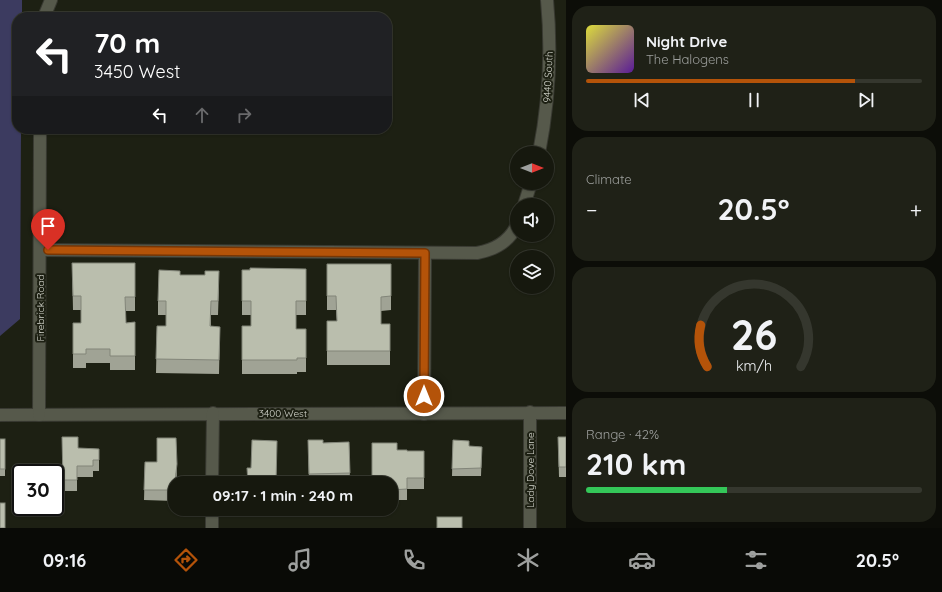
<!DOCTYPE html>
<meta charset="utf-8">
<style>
body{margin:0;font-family:Quicksand,sans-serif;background:#1f2117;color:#f1f3f6;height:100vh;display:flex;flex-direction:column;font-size:15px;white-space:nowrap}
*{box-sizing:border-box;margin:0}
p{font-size:13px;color:#9ea09e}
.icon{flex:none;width:22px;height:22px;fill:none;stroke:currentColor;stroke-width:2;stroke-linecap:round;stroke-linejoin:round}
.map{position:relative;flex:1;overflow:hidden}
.drawer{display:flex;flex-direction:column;gap:6px;padding:6px;background:#0c0d08;width:376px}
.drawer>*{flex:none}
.guide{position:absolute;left:12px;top:12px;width:380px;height:122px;border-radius:16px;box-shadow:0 1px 3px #0004,0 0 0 1px #35372e;background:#202124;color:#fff;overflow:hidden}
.needle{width:26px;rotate:90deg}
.fabs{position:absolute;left:510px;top:146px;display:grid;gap:8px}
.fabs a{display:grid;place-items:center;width:44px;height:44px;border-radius:50%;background:#16180e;box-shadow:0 1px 3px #0004,0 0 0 1px #35372e;font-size:20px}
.speed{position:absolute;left:12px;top:464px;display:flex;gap:8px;font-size:20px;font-weight:700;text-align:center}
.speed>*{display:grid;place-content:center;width:52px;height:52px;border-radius:50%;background:#16180e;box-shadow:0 1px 3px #0004,0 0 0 1px #35372e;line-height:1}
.speed .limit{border:2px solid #111;border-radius:6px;background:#fff;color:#111}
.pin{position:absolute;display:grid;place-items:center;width:34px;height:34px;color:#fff;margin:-41px -17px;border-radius:50% 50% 50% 0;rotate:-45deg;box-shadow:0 0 4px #0007}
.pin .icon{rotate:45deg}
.me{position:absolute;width:44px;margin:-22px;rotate:0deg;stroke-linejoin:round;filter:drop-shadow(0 0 3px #0008)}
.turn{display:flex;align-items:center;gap:14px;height:84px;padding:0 16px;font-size:18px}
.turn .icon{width:52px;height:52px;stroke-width:2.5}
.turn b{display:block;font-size:28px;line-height:34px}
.lanes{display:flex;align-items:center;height:38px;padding:0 16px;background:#0003;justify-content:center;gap:20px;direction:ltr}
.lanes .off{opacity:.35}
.big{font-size:30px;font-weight:800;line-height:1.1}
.drawer .card{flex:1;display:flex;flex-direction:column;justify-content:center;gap:6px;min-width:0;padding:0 14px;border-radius:16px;background:#1f2117}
.drawer .dial{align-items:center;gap:0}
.dial svg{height:104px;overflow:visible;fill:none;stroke:#35372e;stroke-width:7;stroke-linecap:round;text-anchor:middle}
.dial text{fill:#f1f3f6;stroke:none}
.song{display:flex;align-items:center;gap:12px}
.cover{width:48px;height:48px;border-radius:6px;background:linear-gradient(135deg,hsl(60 70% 55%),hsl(270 70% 35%))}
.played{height:4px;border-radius:2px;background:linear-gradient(90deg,#b45309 80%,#35372e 80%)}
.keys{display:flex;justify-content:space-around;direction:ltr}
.heat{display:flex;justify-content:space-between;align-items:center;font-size:22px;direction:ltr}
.charge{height:6px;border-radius:3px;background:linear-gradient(90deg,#34c759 42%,#35372e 0)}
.trip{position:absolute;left:168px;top:476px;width:230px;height:40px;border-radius:16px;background:#16180e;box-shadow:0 1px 3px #0004,0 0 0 1px #35372e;font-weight:800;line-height:40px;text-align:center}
.tabs{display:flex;height:64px;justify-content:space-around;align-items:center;background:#090a06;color:#9ea09e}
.tabs .icon{width:28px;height:28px}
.tabs .on{color:#b45309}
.tabs b{font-size:18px;color:#f1f3f6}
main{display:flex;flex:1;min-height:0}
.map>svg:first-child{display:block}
.green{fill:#3c3b60}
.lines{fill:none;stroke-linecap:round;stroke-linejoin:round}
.minor-casing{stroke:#393a32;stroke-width:14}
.minor{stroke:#56594b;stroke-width:12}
.wall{fill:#a0a395}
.shaded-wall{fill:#828579}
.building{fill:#babead;stroke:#828579}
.route-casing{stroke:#753606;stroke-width:10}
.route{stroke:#b45309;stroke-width:7}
.labels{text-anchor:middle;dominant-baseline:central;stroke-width:4;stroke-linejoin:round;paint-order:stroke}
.street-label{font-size:10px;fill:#d3d5cc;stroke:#1d2013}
</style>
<main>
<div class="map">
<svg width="566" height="528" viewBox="0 0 566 528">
<rect width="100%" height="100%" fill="#1d2013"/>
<!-- green -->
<path class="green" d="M0,0H22V17H17V129H21L20,319L0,336Z"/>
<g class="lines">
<!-- minor casing -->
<g class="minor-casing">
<g id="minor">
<path d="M44,17L51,0"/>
<path d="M539,153C549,102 552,52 547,0"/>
<path d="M524,205L531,183"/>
<path d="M40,250L477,253C494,250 509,242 517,225"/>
<path d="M424,414L425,253"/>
<path d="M0,415L566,413"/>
<path d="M39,415L40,129"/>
<path d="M212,483L213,413"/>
<path d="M212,528V509"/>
<path d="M530,528V412"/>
</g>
</g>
<!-- minor -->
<use href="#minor" class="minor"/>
</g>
<!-- wall -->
<g class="wall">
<path d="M72,263H135V311H125L126,323L135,322V370H110V363H86V368H73V323H81V310H73Z"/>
<path d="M327,264H391V310L381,311V324H390V365H327V321H337L336,310H327Z"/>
<path d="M306,269V315H296V329H306V372H297V374H242V326H251V315H242V270Z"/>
<path d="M219,285L218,315H211V326L220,327L219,374L156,373L157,326H166V315H158V301Z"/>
<path d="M62,437L78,448L99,449V471H93V477H77V491H63Z"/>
<path d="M558,437H566V477H559Z"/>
<rect x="0" y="439" width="5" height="37"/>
<path d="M308,440L323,443L349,442L350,483H309Z"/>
<path d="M453,440L469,446L482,447L481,476H452Z"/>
<path d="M372,443L397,450L407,451H424V489H407V500H391V483H372Z"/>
<path d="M145,462L177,475L175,483L174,501L144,500Z"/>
</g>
<!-- shaded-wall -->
<path class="shaded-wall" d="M177,464V475L176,483H175L174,501V490Z"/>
<!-- building -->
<g class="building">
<path d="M72,263H135V297H125L126,323L135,322V356H110V349H86V354H73V323H81V296H73Z"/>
<path d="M327,264H391V296L381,297V324H390V351H327V321H337L336,296H327Z"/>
<path d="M250,268L306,269V301H296V329H306V358H297V360H242V326H251V301H242V270H250Z"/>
<path d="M159,270L180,271V275H205V271H219L218,301H211L210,326L220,327L219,360L156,359L157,326H166V301H158Z"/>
<path d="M62,437H78V448L99,449V460H93V466H77V480H63Z"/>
<path d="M558,437H566V467H559Z"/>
<path d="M157,438H176L177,464L174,490H144L145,462H157Z"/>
<rect x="0" y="439" width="5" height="30"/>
<path d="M252,440L277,441L276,483H248L247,468H251Z"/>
<path d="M308,440H323V443L349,442L350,473L309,474Z"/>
<path d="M453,440L469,441V446L482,447L481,468L452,469Z"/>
<path d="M372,443H397V450H407V451H424V478H407V489L391,490V483H388V478H372Z"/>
<rect x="0" y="503" width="5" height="25"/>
<rect x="437" y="517" width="25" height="11"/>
</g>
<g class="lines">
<!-- route casing -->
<g class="route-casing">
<path id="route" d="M48,250L425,253L424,396"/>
</g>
<!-- route -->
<use href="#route" class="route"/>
</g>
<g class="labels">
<!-- street labels -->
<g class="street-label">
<text transform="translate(548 77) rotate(-87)">9440 South</text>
<text transform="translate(40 308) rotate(-90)">Firebrick Road</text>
<text x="283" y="413">3400 West</text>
<text transform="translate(530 470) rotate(-90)">Lady Dove Lane</text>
</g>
</g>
</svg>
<div class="fabs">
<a><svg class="needle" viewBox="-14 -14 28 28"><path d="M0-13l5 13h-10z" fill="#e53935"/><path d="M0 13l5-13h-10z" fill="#9ea09e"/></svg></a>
<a><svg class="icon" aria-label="sound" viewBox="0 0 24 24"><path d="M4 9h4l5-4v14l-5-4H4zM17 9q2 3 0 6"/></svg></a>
<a><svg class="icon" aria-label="layers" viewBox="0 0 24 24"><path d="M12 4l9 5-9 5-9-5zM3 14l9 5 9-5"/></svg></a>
</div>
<div class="speed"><div class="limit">30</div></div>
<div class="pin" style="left:48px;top:250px;background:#d93025"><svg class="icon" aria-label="arrive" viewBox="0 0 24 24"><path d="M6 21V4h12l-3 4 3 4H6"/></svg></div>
<svg class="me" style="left:424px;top:396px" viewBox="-20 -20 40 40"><circle r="17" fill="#b45309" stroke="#fff" stroke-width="3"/><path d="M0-11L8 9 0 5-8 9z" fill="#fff"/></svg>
<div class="trip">09:17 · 1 min · 240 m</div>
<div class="guide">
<div class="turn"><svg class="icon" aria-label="left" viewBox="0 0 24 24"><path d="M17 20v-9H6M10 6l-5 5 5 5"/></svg><div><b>70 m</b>3450 West</div></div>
<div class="lanes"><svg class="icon" aria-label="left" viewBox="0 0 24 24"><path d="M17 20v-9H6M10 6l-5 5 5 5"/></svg><svg class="icon off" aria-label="ahead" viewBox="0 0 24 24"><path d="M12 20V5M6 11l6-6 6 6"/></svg><svg class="icon off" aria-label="right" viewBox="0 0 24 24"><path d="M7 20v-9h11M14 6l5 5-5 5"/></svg></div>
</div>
</div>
<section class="drawer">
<div class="card">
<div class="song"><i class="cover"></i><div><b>Night Drive</b><p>The Halogens</p></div></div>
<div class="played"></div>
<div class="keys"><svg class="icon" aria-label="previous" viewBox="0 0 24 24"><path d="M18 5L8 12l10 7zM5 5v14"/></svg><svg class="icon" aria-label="pause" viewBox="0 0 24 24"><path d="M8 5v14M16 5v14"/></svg><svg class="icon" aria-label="next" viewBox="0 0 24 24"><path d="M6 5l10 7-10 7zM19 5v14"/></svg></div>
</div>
<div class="card"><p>Climate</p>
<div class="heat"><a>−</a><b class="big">20.5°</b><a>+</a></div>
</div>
<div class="card dial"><svg viewBox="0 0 100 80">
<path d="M14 69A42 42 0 1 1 86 69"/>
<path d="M14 69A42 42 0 0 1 9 37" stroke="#b45309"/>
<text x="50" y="56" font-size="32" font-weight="700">26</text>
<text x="50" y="72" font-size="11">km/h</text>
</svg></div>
<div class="card"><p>Range · 42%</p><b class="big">210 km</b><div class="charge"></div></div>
</section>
</main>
<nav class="tabs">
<b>09:16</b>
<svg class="icon on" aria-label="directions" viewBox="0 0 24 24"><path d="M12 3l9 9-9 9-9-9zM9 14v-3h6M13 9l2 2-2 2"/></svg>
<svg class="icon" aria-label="music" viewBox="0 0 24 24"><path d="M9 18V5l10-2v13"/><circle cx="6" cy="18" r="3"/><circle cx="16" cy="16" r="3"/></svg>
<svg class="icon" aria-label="phone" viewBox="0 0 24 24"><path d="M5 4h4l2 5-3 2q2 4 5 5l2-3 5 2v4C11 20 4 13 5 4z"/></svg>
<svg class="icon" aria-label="climate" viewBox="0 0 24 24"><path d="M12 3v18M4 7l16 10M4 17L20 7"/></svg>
<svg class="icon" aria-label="car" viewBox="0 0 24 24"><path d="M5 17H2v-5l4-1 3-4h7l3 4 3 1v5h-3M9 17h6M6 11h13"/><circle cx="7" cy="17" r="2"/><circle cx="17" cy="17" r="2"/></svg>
<svg class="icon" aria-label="filters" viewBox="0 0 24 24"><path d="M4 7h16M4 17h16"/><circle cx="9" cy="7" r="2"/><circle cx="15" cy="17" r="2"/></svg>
<b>20.5°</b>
</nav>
